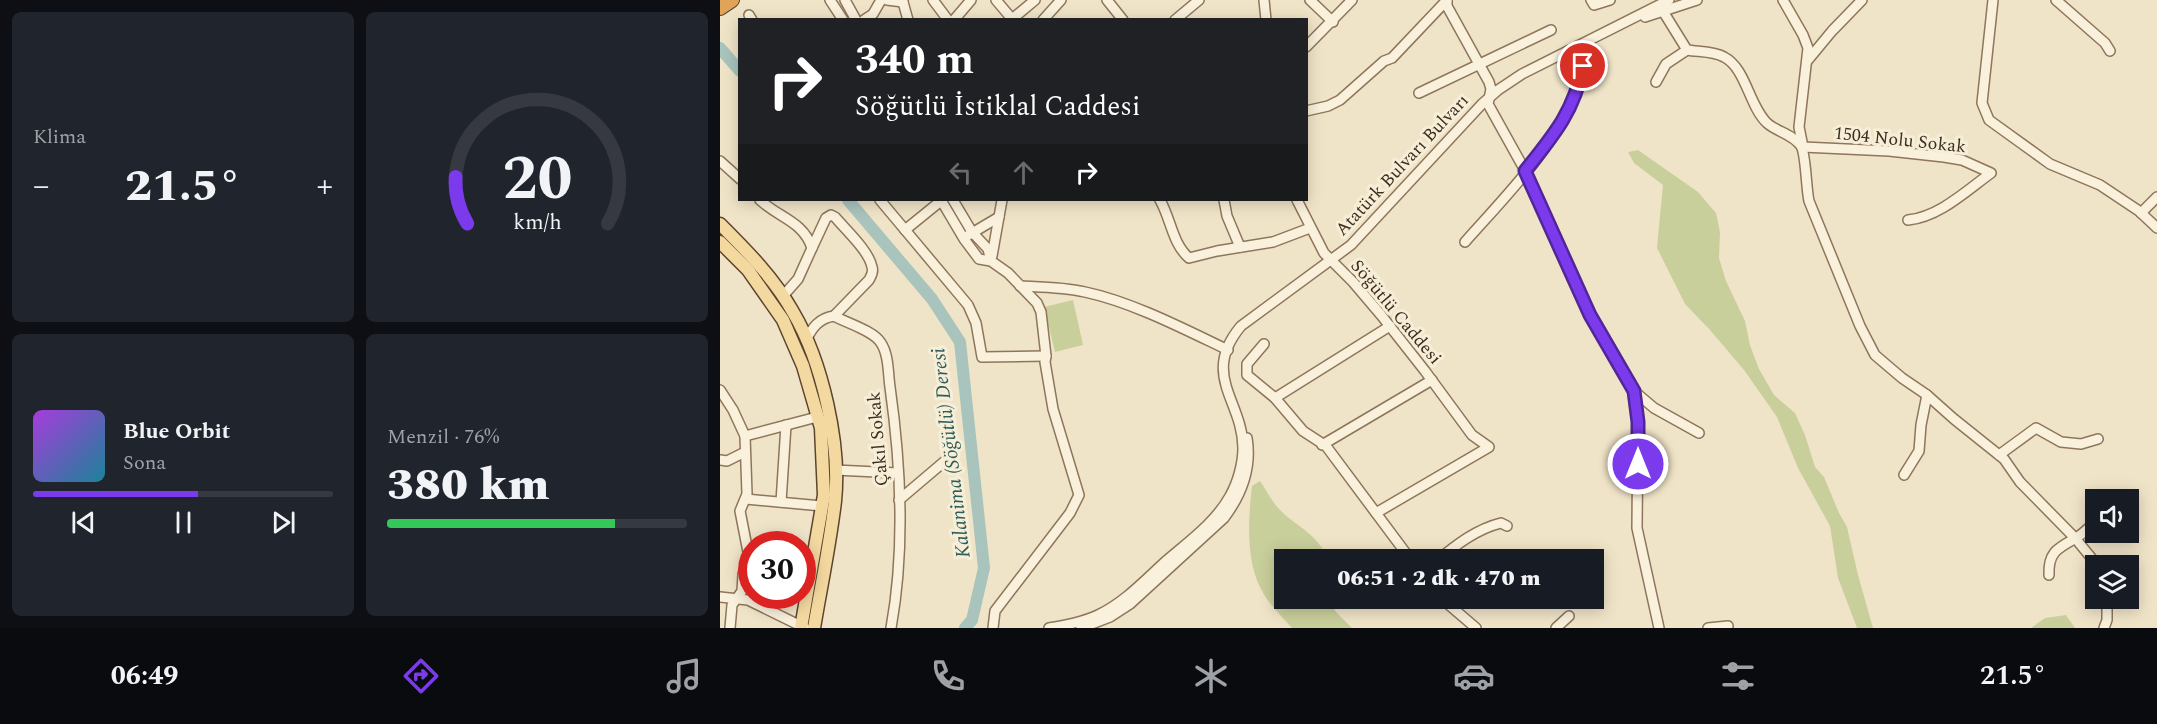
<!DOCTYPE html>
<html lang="tr">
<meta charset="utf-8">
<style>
body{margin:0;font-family:Spectral,serif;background:#20242c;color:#f1f3f6;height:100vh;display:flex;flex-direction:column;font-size:22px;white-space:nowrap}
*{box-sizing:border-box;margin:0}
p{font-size:20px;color:#9ea1a6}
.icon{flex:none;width:33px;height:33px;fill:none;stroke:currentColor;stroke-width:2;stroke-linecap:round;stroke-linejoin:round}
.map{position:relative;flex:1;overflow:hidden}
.side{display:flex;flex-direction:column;gap:12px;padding:12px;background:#0d0f14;width:720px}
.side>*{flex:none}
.guide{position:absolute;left:18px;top:18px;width:570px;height:183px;border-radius:0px;box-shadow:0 3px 15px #0003;background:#202124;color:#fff;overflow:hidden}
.buttons{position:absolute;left:1365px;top:489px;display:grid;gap:12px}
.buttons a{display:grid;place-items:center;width:54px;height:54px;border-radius:0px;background:#171b24;box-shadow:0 3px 15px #0003;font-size:30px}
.speed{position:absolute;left:18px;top:531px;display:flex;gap:12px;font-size:30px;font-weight:700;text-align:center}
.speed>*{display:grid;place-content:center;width:78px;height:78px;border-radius:50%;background:#171b24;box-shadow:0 3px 15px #0003;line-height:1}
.speed .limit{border:9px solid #d22;background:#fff;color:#111}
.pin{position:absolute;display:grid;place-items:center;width:51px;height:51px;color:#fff;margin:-26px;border:3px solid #fff;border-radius:50%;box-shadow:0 2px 6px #0007}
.me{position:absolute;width:66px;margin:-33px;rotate:0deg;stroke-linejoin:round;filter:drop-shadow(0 0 4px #0008)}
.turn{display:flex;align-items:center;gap:21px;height:126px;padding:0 18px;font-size:27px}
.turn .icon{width:78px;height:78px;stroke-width:2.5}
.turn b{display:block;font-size:42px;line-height:51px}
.lanes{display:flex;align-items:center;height:57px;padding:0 18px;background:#0003;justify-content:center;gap:30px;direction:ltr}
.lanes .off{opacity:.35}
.big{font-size:45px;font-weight:800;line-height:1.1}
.side .card{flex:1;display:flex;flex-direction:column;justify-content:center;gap:9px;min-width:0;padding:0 21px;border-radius:9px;background:#20242c}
.side .dial{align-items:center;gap:0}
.dial svg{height:156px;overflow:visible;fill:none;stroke:#363941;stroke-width:7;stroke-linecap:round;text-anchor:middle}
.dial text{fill:#f1f3f6;stroke:none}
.song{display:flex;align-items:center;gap:18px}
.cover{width:72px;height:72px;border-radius:9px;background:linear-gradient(135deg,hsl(280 70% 55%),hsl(190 70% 35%))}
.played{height:6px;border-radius:3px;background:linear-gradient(90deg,#7c3aed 55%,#363941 55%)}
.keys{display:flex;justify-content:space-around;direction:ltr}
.heat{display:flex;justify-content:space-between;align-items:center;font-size:33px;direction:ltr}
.charge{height:9px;border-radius:4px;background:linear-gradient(90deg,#34c759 76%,#363941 0)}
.side .tiles{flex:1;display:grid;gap:12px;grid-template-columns:repeat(2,1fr)}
.trip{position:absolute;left:554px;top:549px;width:330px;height:60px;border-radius:0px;background:#171b24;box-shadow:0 3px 15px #0003;font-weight:800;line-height:60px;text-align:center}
.tab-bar{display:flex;height:96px;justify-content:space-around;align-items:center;background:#090b0e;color:#9ea1a6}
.tab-bar .icon{width:42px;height:42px}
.tab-bar .on{color:#7c3aed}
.tab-bar b{font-size:27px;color:#f1f3f6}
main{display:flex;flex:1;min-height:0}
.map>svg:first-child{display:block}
.green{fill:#c9cf9b}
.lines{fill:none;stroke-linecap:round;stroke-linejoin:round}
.river{stroke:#a9c4bc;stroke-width:12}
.minor-casing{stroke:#8d765c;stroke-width:12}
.major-casing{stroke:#5b4430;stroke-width:15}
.highway-casing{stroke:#5b4430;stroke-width:16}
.minor{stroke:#faf1dc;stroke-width:9}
.major{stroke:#f3d9a0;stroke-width:12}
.highway{stroke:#e0a458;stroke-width:14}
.route-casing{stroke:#51269a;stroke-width:15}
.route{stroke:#7c3aed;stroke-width:10}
.labels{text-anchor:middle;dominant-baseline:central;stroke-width:6;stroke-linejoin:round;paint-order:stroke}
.street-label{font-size:18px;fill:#3d2e20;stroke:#f7eed8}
.water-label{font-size:20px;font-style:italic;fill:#2f5d5a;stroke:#f7eed8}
</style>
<main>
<section class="side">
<div class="tiles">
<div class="card"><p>Klima</p>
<div class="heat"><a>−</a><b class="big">21.5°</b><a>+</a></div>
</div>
<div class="card dial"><svg viewBox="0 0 100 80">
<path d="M14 69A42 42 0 1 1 86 69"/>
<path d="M14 69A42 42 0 0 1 8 45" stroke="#7c3aed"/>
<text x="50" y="56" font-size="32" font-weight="700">20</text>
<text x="50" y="72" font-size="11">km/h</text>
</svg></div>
<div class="card">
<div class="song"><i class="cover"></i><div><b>Blue Orbit</b><p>Sona</p></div></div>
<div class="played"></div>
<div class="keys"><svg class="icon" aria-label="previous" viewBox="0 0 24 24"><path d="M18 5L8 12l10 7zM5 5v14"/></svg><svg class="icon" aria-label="pause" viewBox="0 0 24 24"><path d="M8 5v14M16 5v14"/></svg><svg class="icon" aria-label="next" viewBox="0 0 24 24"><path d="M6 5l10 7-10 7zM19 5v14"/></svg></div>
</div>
<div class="card"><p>Menzil · 76%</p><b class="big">380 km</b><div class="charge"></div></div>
</div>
</section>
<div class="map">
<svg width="1437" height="628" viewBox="0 0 1437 628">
<rect width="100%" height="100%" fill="#f0e4c8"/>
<!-- green -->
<g class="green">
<path d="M918,150L978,192L996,213L1000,232L999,258L1006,281L1025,321L1030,345L1039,369L1054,395L1075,413L1085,435L1095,467L1104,477L1119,513L1127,527L1138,575L1153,628H1137L1118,578L1110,526L1078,468L1057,417L1024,370L990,330L965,304L937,248L943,185L914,163L908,152Z"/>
<path d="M353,300L363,345L335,352L324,307Z"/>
<path d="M540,481C547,491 553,504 562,512C579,528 600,536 607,559L564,560V598L608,599L616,612L632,628H572C563,618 552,607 545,596C525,566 528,521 532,486Z"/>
<path d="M1346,615L1355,628H1311L1325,618Z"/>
</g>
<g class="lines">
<!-- river -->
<g class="river">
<path d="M0,48L20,71"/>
<path d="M128,200L212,299L240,342L264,568L252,620L245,628"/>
</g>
<!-- minor casing -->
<g class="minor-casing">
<g id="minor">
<path d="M110,0L123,20"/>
<path d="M125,0L136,20"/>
<path d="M167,0L183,2"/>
<path d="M213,0L228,20"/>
<path d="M276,0L292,19"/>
<path d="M387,0L403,20"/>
<path d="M544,0L546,20"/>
<path d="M590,0L613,22"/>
<path d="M727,0V6L769,82L771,89L768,104L807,174L870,315L914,391L918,422L917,528L939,628"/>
<path d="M871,0L874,5L890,0"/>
<path d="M1063,0L1083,35L1088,48L1079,127L1083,147L1169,151L1224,157L1242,160L1271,173C1246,191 1219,217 1188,220"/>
<path d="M1273,0L1262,103L1269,120L1330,164L1380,185L1419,211L1437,228"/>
<path d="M1336,0L1385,43L1390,51"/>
<path d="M183,2L188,20"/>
<path d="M941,8L967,50C978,52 994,51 1004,57C1026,68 1029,106 1047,123C1057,132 1073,134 1081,146C1086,154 1086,188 1089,201L1140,326L1155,355L1182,378L1207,395L1234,419L1284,459L1300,482L1355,538L1378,566"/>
<path d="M29,15L32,20"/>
<path d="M925,17L977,0"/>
<path d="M144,20L153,14L161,0"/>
<path d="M234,20L251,0"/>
<path d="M291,20L315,0"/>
<path d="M323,20L341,0"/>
<path d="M455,20L479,0"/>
<path d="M586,47L632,0"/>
<path d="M1088,60L1112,31L1142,0"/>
<path d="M936,82L946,64L967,50"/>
<path d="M699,93L831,30"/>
<path d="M586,111L608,106L620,100L664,61L672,58L727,0"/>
<path d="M0,161L20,179"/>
<path d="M40,200C59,218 83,221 92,248L78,279L63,296"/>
<path d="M160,200L248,305L256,323L262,357L326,356"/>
<path d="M221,200L244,239L259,259L271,261L288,273L317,303L321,312L326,356L325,362L333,409L359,495L350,513L275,611L273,628"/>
<path d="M233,200L252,232L268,249L271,261"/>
<path d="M440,200C451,219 452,243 469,258L497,251L553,242L590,228"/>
<path d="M504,200L507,216L520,247"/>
<path d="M577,200L604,253L633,282L661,315L705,371L752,435L769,447L656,513"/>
<path d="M1421,213L1437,197"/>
<path d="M185,230L222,200"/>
<path d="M247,236L279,217"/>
<path d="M745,242C784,198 839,143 858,87C863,74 864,60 867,46"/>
<path d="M92,248L106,218L111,215L115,217C126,230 149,251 152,267C154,272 151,276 149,280L114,316"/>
<path d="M272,256L282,200"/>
<path d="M300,286C322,287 344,287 365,292C412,302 464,329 508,350"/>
<path d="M86,340C92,328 99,318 114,316C127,323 154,331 161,343C169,355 168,374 170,387C181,465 185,551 171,628"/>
<path d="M544,344L527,364V375L555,398L583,431L606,446L691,560"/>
<path d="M0,390L13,410L25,436L27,494L20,511L29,557L23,574L22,591L12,605L10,628"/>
<path d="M914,391L934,408L979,433"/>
<path d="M555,398L670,326"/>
<path d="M25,436L97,417"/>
<path d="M602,445L712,380"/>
<path d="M1279,455L1316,428L1341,442L1361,444L1378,439"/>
<path d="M0,460L7,461L25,452"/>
<path d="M115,470L178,473"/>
<path d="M1184,475L1199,451L1201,425L1207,395"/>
<path d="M26,499L102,506"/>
<path d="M179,500L232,455"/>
<path d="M61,502L66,425"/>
<path d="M718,560C737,544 757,529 781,523L787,526"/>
<path d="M1329,575C1328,552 1338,548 1356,538C1363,534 1369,527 1376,522"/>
<path d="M0,597L28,600L85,628"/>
<path d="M721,598L756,628"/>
<path d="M329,628C346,625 363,622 378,615C404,603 425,580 446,561C468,542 496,522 510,496C518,482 523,463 523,448C523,401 480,375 521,326L631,245L762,104L778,90L802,74L949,0"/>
<path d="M361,628L390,617L410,604L504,518C522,494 532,468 527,438"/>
<path d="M836,628L849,616"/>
<path d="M988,628L1008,626"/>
<path d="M1384,628L1387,620V598"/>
</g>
</g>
<!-- major casing -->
<g class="major-casing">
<g id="major">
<path d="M0,224C27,251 54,278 73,312C102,361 121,444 115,501C110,544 101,586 94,628"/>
<path d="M0,242L28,270L63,320L83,366L101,428L104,495L81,628"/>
</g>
</g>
<!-- highway casing -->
<g class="highway-casing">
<path id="highway" d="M0,8L12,0"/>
</g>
<!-- minor -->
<use href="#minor" class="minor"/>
<!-- major -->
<use href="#major" class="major"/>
<!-- highway -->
<use href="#highway" class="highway"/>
</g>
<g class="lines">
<!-- route casing -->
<g class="route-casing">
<path id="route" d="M863,66C854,112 833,136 805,171L870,315L914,391L918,422V464"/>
</g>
<!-- route -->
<use href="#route" class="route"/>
</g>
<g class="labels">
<!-- street labels -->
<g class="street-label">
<text transform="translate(1180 140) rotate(6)">1504 Nolu Sokak</text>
<text transform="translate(682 165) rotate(-47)">Atatürk Bulvarı Bulvarı</text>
<text transform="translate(676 312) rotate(50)">Söğütlü Caddesi</text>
<text transform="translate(158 439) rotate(-95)">Çakıl Sokak</text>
</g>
<!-- water labels -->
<g class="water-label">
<text transform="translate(231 453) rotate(-97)">Kalanima (Söğütlü) Deresi</text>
</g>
</g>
</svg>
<div class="buttons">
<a><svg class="icon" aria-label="sound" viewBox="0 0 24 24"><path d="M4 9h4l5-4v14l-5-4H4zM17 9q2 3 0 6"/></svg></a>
<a><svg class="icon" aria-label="layers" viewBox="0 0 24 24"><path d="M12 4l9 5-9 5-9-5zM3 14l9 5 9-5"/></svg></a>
</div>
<div class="speed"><div class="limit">30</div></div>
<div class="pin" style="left:863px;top:66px;background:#d93025"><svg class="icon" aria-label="arrive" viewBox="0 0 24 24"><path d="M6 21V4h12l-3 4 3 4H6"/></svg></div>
<svg class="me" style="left:918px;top:464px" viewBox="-20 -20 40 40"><circle r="17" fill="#7c3aed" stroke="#fff" stroke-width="3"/><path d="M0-11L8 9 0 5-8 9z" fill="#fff"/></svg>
<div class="trip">06:51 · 2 dk · 470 m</div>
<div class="guide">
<div class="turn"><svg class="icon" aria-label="right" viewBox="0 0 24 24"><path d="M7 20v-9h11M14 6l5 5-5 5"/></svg><div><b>340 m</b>Söğütlü İstiklal Caddesi</div></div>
<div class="lanes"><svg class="icon off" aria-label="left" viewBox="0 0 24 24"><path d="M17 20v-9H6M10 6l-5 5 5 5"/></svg><svg class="icon off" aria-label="ahead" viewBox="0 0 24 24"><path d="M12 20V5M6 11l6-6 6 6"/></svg><svg class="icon" aria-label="right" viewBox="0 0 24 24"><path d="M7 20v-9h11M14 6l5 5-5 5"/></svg></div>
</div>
</div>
</main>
<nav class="tab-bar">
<b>06:49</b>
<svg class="icon on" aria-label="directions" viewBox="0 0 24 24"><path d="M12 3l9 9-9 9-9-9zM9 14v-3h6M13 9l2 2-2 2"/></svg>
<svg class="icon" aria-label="music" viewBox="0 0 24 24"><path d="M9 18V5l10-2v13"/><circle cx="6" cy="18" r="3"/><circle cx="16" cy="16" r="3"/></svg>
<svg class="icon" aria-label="phone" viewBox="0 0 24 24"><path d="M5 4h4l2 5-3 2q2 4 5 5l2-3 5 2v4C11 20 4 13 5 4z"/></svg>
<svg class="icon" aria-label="climate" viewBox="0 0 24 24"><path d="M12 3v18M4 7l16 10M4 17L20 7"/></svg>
<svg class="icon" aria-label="car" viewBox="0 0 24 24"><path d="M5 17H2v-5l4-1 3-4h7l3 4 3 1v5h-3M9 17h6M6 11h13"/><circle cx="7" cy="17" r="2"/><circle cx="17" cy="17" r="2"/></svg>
<svg class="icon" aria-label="filters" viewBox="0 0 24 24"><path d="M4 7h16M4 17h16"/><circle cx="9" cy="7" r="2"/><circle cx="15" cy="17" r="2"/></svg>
<b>21.5°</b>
</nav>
